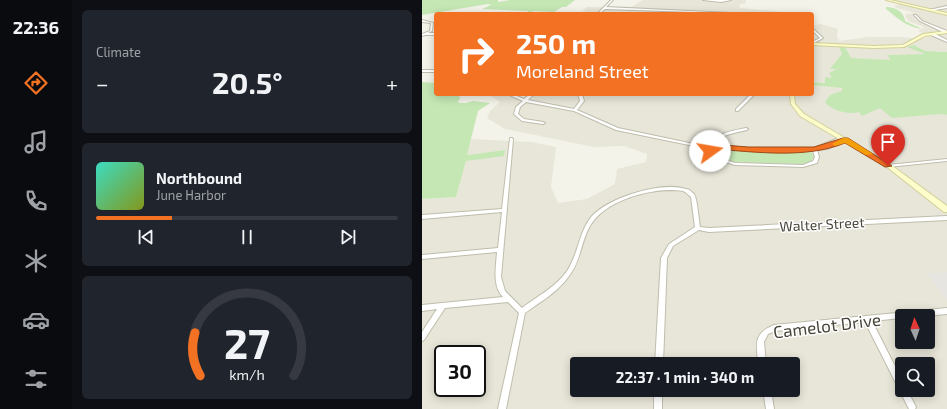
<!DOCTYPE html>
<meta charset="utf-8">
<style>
body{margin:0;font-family:"Exo 2",sans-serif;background:#20242c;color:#f1f3f6;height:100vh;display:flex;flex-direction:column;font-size:15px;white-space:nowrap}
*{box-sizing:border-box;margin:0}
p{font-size:13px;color:#9ea1a6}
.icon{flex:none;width:22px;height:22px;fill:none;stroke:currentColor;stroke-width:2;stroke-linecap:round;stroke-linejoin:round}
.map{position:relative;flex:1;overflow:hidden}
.sheet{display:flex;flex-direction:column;gap:10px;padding:10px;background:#0d0f14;width:350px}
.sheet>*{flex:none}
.banner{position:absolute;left:12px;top:12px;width:380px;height:84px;border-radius:4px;box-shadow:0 2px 10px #0003;background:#f27122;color:#fff;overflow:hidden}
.needle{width:26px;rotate:357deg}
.controls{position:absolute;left:473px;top:309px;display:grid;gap:8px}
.controls a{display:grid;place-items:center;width:40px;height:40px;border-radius:4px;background:#171b24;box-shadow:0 2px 10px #0003;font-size:20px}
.speed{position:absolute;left:12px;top:345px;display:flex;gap:8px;font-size:20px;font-weight:700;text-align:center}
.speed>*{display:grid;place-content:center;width:52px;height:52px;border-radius:50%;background:#171b24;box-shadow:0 2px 10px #0003;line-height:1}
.speed .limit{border:2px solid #111;border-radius:6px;background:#fff;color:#111}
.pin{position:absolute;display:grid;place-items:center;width:34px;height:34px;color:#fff;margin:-41px -17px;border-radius:50% 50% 50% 0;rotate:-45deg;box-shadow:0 0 4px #0007}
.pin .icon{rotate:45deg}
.me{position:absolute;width:44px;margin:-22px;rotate:77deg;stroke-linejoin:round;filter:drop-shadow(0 0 3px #0008)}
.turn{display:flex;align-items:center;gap:14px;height:84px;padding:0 16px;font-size:18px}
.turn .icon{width:52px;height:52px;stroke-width:2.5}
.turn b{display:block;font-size:28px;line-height:34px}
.big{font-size:30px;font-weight:700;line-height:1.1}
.sheet .tile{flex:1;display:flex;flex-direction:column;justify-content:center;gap:6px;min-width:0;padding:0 14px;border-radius:6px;background:#20242c}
.sheet .dial{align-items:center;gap:0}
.dial svg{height:104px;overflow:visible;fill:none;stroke:#363941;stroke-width:7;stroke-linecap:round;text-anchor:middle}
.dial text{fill:#f1f3f6;stroke:none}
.song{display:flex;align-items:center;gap:12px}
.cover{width:48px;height:48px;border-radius:6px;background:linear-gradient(135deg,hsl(170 70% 55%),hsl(70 70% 35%))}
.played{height:4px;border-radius:2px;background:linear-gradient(90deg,#f27122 25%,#363941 25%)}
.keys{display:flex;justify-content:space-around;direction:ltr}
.heat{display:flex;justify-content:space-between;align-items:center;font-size:22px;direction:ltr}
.trip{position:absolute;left:148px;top:357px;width:230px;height:40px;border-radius:4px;background:#171b24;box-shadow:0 2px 10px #0003;font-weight:700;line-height:40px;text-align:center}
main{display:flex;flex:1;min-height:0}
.menu{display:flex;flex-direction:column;width:72px;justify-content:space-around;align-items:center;background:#090b0e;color:#9ea1a6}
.menu .icon{width:28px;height:28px}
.menu .current{color:#f27122}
.menu b{font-size:18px;color:#f1f3f6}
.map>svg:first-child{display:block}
.residential{fill:#e8e6d8;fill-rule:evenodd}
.green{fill:#c4e7b4}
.parking{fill:#e6e5e1}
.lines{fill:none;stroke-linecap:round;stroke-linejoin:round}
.street-casing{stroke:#bfbdac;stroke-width:2}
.secondary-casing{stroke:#d2d09a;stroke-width:2}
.street{fill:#fff;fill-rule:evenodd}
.secondary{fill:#fdfccb;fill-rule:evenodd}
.route{fill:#f27122;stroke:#9d4916}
.slow{fill:#f59e0b}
.labels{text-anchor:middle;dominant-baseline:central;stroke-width:3;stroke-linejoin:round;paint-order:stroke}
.street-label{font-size:14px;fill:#484538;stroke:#fff}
.near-street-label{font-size:17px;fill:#484538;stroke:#fff}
</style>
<main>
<nav class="menu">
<b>22:36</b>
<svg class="icon current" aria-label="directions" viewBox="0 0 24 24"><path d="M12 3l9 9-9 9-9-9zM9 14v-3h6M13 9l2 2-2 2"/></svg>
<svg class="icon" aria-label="music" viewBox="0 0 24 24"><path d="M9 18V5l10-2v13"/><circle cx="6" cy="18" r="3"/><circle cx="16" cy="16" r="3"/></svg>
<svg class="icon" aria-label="phone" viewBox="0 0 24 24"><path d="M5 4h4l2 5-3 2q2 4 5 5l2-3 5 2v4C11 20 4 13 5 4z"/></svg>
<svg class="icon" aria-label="climate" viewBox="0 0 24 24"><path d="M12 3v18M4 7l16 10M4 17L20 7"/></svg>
<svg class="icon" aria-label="car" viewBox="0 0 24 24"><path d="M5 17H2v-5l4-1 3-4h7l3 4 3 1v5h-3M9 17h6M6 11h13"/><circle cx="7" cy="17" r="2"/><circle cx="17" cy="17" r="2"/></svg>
<svg class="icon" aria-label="filters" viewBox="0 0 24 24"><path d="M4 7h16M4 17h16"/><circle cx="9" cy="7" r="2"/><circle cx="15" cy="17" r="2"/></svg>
</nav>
<section class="sheet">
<div class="tile"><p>Climate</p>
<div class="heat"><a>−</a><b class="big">20.5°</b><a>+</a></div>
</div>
<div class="tile">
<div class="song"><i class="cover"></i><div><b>Northbound</b><p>June Harbor</p></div></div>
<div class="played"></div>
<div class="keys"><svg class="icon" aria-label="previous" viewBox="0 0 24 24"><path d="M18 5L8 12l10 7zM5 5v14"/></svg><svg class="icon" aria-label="pause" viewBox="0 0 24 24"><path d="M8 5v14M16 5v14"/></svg><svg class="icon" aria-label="next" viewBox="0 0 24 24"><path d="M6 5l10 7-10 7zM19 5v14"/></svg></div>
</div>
<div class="tile dial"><svg viewBox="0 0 100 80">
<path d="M14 69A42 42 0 1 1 86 69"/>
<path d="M14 69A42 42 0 0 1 10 36" stroke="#f27122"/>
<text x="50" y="56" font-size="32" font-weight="700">27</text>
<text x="50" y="72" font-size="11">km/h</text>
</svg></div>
</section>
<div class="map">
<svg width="525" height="409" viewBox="0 0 525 409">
<rect width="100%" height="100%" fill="#f4f3e9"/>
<!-- residential -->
<g class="residential">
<path d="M221,0H324V3L317,5L318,8L362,12L365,14H162L164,12L160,11L165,7L208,8Z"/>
<path d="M469,0H525V52L503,51L492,45L487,47L504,54L465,55L470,61L456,60L429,58L423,47H417L420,54L409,69H415L417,78H403L404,83L390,82V26L399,24L416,29L415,36L417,41L446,37H479L501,39L508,36L496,31L502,27L488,22L484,18V14L493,13L475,8L472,6L481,3Z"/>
<path d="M390,85L420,88V93L525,115V409H0V199L34,197L44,161L83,150L45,155L49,139L109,142L134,147L129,187L136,203L165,199L193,184L195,169L224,162L225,154L202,146L172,147L83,129L65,118L68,111L78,102L66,94H84L108,103L112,94H390ZM480,316H506V342H480ZM21,354H55V388H21ZM155,364H371V390H155ZM480,364H506V390H480Z"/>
</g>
<!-- green -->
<g class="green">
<path d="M0,0H76V2L88,0H153L144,7H140L132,12L112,11L105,14L106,11L60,9L69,5L66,4L0,15Z"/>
<path d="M464,7C474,7 482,12 483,21L500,29C485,27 475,18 464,9Z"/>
<path d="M492,45L503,51L525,52V115L519,114L470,118L458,108L440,116L437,112C427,115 410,111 403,102L408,95L420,91V88L390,85V82L403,83V77L410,78L407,73L415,69H408L420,54L417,47H423L429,58L469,60L465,55L503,54L485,47Z"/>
<path d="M0,82L14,83V94H37L38,99L36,101L37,103H44L51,101L68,103L56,111L45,155L83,150L82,156L44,161L34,197L0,199Z"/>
<path d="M295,149L335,152L386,151L390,153L392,157L388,162L379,164L312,162C304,160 294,159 291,150Z"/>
</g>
<!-- parking -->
<path class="parking" d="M525,272V301L506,274Z"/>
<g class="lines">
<!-- street casing -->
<g class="street-casing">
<g id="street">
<path d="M189,0H191L184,7L330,14L183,9L177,14H175Z"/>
<path d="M281,0H309L299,2Z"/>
<path d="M525,6V8L508,11L507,10Z"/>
<path d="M492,15H494L500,21L525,31V32L523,33L498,21Z"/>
<path d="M0,20L11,23L10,31L6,33H14V35H3L0,36V34L8,31L9,23L0,22Z"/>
<path d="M390,28L401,38L390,44V42L398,38L390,30Z"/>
<path d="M509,33H511L525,40V42L509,35Z"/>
<rect x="0" y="70" width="14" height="2"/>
<path d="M85,94H90L102,99L108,94H112L106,100L152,109L158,101L156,94H160L162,101L155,110L196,128L272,144L287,145C296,132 310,131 324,128L326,129L325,130C313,133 299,134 291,145L330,148L389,149L419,137L421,138L420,139L401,147L422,139H423L425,140L405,149L395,150L397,157L395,163L381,167L313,165L290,158L286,149L287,147L272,146L194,130L152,111L104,102L98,107L96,114L102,119L121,122L123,123L121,124L100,121L92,114L94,107L101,101ZM291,148L330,150L391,151L393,157L391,161L381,165L313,163L294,156L290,149Z"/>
<path d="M329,94H333L316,111H314V109Z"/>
<path d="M88,138H90L91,139L79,277L83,291L100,308C117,295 138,285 148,266C157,249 158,230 170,216C187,197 241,181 264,189C267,189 270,192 272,194C275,198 277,220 278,227L287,228L525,216V220L287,232L277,230L251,246L245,258L241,364H233L239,258L247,244L273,227L269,197C266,195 264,192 261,191C257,190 251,190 246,190C220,191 182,202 168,226C159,241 159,261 147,276C136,292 118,302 103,313L84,409H76L97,313L86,302L23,308L2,340L0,341V332L15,309L0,311V305L81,297C70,286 74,267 75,252L0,259V255L76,248L80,212L0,219V215L80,209Z"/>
<path d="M525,159V161L466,167L464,166L466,165Z"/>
<path d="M525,308V314L503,316H480V318L450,321L480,380V390H485L494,407L493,409H487L443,322L353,331L346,334L342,342L344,364H336C335,344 330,334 352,325Z"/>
<rect x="232" y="390" width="8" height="19"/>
<path d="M341,390H349L352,409H344Z"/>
</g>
</g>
<!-- secondary casing -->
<g class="secondary-casing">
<g id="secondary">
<path d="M464,0H468L525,13V15Z"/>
<path d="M525,31V33L503,36L482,47L452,48L390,45V43L452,46L481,45L501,34Z"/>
<path d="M368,94H372L373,104L382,114L469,165L525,206V212H522L465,167L378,116L369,104Z"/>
</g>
</g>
<!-- street -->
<use href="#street" class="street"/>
<!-- secondary -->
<use href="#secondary" class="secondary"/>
</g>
<!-- route -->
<path class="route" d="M421,138H426L470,166L463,167L423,143C384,159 334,152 292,149L291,153L285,151V146L289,144L326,147H392Z"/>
<!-- slow -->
<path class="slow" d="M421,138H426L451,154L444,155L423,143L413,146L410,144Z"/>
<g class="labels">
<!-- street labels -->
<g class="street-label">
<text transform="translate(400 224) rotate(-3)">Walter Street</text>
</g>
<!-- near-street labels -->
<g class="near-street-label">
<text transform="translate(405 325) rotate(-7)">Camelot Drive</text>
</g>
</g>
</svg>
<div class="controls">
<a><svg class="needle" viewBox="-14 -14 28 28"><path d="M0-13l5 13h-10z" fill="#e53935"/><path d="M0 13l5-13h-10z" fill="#9ea1a6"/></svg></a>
<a><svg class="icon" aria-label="search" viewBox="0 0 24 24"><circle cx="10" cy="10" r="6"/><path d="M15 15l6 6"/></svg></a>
</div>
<div class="speed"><div class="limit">30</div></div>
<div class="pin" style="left:466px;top:166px;background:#d93025"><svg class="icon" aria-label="arrive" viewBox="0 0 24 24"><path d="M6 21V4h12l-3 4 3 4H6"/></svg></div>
<svg class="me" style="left:288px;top:151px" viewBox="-20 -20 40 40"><circle r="19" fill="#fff"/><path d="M0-13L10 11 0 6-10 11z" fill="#f27122"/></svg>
<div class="trip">22:37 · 1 min · 340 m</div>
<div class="banner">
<div class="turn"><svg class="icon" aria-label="right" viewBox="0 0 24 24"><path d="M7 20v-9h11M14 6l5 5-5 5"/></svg><div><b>250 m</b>Moreland Street</div></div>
</div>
</div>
</main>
